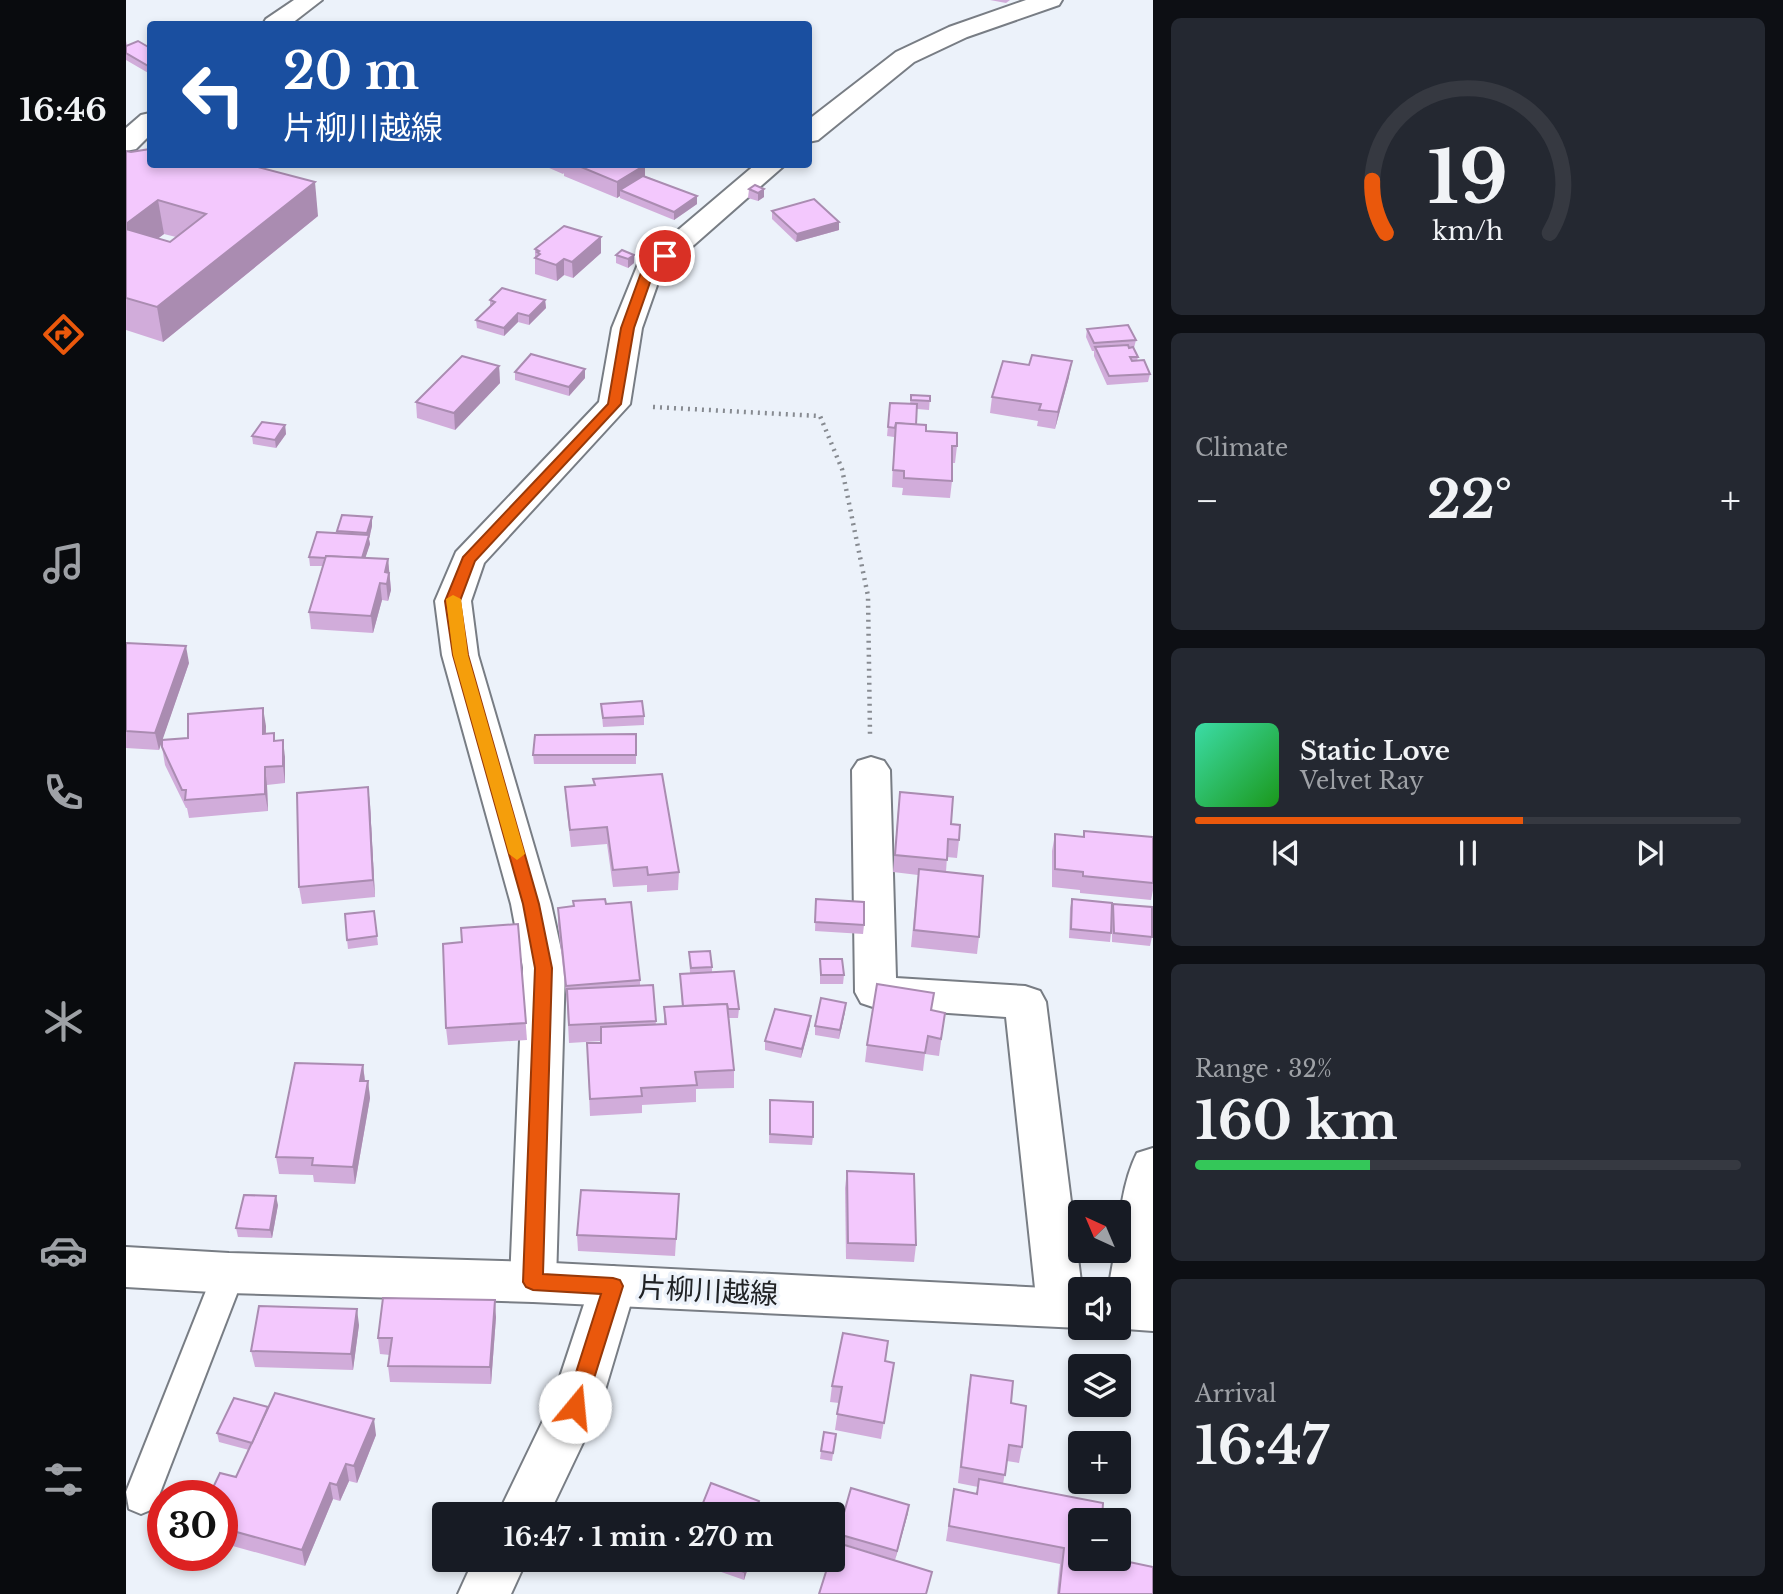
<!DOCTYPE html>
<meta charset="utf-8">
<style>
body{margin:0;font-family:"Libre Baskerville","Noto Sans JP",serif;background:#242831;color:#f1f3f6;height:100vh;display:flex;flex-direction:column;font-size:26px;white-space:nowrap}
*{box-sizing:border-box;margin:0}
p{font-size:23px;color:#9ea1a6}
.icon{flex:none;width:38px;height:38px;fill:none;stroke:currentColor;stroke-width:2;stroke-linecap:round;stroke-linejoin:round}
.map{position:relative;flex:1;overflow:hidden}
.side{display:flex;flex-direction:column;gap:18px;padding:18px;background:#0d0f14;width:630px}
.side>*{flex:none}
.top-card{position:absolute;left:21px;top:21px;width:665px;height:147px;border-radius:7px;box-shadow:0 4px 10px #0003;background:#1a4fa0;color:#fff;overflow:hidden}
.needle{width:46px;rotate:316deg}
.controls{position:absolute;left:942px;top:1200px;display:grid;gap:14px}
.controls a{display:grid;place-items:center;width:63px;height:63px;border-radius:7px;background:#171b24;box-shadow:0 4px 10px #0003;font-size:35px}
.speed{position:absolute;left:21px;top:1480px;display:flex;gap:14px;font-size:35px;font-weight:700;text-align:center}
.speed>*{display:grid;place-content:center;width:91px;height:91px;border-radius:50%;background:#171b24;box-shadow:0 4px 10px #0003;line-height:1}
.speed .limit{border:10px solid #d22;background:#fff;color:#111}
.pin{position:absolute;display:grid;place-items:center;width:60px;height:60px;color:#fff;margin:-30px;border:4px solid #fff;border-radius:50%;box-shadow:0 2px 7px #0007}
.me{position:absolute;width:77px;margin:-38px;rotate:17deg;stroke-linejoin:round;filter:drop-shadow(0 0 5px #0008)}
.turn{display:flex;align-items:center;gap:24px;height:147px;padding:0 21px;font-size:32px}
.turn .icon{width:91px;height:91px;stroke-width:2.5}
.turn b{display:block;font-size:49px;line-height:60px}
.big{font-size:52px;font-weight:700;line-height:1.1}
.side .card{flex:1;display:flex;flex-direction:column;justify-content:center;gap:10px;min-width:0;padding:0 24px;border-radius:10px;background:#242831}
.side .dial{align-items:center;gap:0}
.dial svg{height:182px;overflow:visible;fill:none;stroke:#363941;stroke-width:7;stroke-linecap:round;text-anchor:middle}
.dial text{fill:#f1f3f6;stroke:none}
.song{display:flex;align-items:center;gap:21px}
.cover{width:84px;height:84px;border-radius:10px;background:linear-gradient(135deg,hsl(160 70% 55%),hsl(120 70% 35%))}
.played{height:7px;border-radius:4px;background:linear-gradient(90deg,#ea580c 60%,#363941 60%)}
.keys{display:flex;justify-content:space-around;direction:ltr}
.heat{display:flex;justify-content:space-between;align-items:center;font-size:38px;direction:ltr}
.charge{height:10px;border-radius:5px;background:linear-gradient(90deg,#34c759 32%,#363941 0)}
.trip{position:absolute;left:306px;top:1502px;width:413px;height:70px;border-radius:7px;background:#171b24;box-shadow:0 4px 10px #0003;font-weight:700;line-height:70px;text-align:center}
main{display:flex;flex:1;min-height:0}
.tab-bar{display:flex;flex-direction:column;width:126px;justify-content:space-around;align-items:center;background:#090b0e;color:#9ea1a6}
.tab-bar .icon{width:49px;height:49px}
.tab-bar .on{color:#ea580c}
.tab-bar b{font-size:32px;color:#f1f3f6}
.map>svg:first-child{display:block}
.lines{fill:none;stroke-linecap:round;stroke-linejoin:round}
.service-casing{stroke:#787d84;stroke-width:4}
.minor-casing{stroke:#787d84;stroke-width:4}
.tertiary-casing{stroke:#787d84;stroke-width:4}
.secondary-casing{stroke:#787d84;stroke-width:4}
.path{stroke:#878b91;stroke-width:4.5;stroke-dasharray:2 5;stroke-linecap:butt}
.service{fill:#fff;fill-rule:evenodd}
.minor{fill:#fff;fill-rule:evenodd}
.tertiary{fill:#fff;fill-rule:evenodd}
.secondary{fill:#fff;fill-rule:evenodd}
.wall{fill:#d1acda;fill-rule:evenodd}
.shaded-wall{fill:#aa8cb1}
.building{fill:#f3c8fd;stroke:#aa8cb1;stroke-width:2}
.route{fill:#ea580c;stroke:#983908;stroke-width:2}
.slow{fill:#f59e0b}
.labels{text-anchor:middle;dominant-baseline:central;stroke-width:7;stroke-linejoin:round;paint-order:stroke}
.near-street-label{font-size:28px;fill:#202225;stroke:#ecf2fa}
</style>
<main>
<nav class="tab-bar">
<b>16:46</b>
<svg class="icon on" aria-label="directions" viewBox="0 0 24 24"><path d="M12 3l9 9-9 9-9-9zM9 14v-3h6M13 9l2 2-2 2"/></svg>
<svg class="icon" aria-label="music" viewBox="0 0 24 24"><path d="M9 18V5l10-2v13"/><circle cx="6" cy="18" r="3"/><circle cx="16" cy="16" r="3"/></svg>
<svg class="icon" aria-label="phone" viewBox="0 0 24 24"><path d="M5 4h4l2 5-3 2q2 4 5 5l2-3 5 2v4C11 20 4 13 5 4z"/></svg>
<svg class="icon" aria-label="climate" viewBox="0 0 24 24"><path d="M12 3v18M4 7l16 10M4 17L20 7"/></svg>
<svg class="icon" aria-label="car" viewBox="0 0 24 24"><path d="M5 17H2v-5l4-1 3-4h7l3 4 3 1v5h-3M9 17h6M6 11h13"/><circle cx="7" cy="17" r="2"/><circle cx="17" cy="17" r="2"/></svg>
<svg class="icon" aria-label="filters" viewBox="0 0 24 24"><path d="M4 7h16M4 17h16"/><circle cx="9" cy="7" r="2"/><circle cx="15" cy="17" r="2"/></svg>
</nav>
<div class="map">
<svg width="1027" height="1594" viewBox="0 0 1027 1594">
<rect width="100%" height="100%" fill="#ecf2fa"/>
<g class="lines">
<!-- service casing -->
<g class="service-casing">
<path id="service" d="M103,1260L114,1264L119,1273L32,1498L27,1509L15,1514L3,1509L0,1492L87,1273L92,1264Z"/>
</g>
<!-- minor casing -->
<g class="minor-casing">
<g id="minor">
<path d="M900,0H936L933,5L841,37L788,62L692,140L682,142V120L770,52L823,27Z"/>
<path d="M630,164H660L535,274L516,328L504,404L358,563L345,601L352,655L425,904L439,968L430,1282L424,1296L407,1302L390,1296L384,1282L397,968L385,904L316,655L309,601L330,552L473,402L486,328L512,264Z"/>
<path d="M745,757L758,761L764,770L770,978L899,986L914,991L920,1002L956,1290H954L952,1321L935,1327L918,1321L911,1307L880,1017L750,1008L735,1003L729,992L726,770L732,761Z"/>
<path d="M1027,1148V1302L1019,1324L1002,1330L992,1327V1290H982L989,1251H992C992,1220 997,1181 1011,1153Z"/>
<path d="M487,1266L504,1272L510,1286L474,1407L423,1514H372L425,1404L464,1286L470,1272Z"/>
<path d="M348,1559H401L385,1594H332Z"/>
</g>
</g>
<!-- tertiary casing -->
<g class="tertiary-casing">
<g id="tertiary">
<path d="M168,0H196L165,24H137L140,19Z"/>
<path d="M24,113V135L10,149L0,151V128L15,115Z"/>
</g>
</g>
<!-- secondary casing -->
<g class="secondary-casing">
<g id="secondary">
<path d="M0,1247L103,1253L407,1262L960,1290H954V1328L407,1302L103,1293L0,1287Z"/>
<path d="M992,1290L1027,1291V1331L986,1328H992Z"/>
</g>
</g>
<!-- path -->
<path class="path" d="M527,407L694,416L716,469L742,596L744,734"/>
<!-- service -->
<use href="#service" class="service"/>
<!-- minor -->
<use href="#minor" class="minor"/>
<!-- tertiary -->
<use href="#tertiary" class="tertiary"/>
<!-- secondary -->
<use href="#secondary" class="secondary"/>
</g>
<!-- wall -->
<g class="wall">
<path d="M864,0H884L880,3Z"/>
<path d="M0,41L1,45L24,48V74L0,60Z"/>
<path d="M0,151L192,216L37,342L0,330ZM38,234L50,237L44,242L32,238Z"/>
<path d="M414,164H519V176L571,196V204L548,220L494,198V196L491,198L438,176V173L437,174Z"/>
<path d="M629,185L638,197L632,201L622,198L623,189Z"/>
<path d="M646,211L713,230L670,242L646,219Z"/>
<path d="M409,249L475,253L447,278L438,275L431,281L409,274Z"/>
<path d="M496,250L508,263L502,268L490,263V255Z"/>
<path d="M364,300H419L420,308L403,325L392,322L378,336L351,328L350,320L364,306Z"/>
<path d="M961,329L1010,340L1008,348L1012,357L1011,361L1024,374L1022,382L981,385L968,356V351H966L960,337Z"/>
<path d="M373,366L374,383L329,430L291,418L290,402Z"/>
<path d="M389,372L459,378L443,396L389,380Z"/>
<path d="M943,377L929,429L911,426L912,421L864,413L866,397Z"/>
<path d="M785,395L804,396L803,410L791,409L790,425L831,446L829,463H826V481L824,498L776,495L777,488L766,487L768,437L761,436L764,403L784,404Z"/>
<path d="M159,425L160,434L150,448L127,444L126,436Z"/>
<path d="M246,526L243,539L244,544L239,558L262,559L265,590L262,601L256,600L247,633L185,629L183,612L197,566H184L183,557L211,533V531Z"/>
<path d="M0,643L63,663L36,740L62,738L140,726V734L149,741L159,757V783L141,785L142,811L63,818L61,808H60L39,765L36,747V740L33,750L0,748Z"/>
<path d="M475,704L518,716V725L477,727Z"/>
<path d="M510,734V764H408L407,755Z"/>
<path d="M467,779L553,872L552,890L521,892V885L487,887L481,844L445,847L440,804L439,787L468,785Z"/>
<path d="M244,804L249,897L176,904L173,887Z"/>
<path d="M772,810L825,824L833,840L831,858L821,857L820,872L853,937L851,954L785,947L792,875L767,872Z"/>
<path d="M958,831L1027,837V890L1025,900L954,893V890L926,887V851L929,834L957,837Z"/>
<path d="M690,899L738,925L737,934L689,931Z"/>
<path d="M946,899L986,912L987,904L1026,937L1024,946L986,942V920L985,933L984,942L943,938L944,908Z"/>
<path d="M480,904L514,980V985H527L530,1025L538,1024V1007L556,1006L554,974L564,973L563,952L586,967V972L613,1009L612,1018H603L608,1070V1088L570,1089V1102L516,1105V1113L464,1116L461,1043H475V1041L443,1043L441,1003L432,925V908Z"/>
<path d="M248,911L252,945L222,949L221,940Z"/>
<path d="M392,924L401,1040L322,1045L320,1028L336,942Z"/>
<path d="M694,959L718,975L717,984H694Z"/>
<path d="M805,1010L819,1013L813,1056L799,1054L797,1071L739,1062L741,1045Z"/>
<path d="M719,1012L713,1039L689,1035V1026Z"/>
<path d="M684,1025L675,1058L639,1050V1041Z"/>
<path d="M237,1065L239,1081H242L244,1098L229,1184L188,1182L187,1175L153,1174L150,1157Z"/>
<path d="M644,1100L687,1137L686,1145L643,1143Z"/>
<path d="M721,1171L790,1245L788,1262L720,1259L719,1188Z"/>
<path d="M553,1194L549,1256L452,1251L451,1235Z"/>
<path d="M152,1205L146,1238L112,1237L110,1228Z"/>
<path d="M370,1317L365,1384L264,1382L262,1366L264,1355L254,1354L252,1338Z"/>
<path d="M233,1325L227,1370L129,1367L125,1351Z"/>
<path d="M760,1361L765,1380L755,1439L709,1430L713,1403L704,1402L706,1386Z"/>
<path d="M845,1375L885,1403L896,1447L893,1463L881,1461L877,1484L954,1559L1027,1594H931L934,1564L820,1541L828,1489L850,1494L852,1487L832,1483L842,1391Z"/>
<path d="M91,1433L250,1435L231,1483L223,1481L214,1501L207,1499L179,1566L96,1543V1496L110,1477L123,1450L93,1442Z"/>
<path d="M710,1434L706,1461L694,1459L695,1451Z"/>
<path d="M575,1508L633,1509L631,1514H574Z"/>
<path d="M782,1513L769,1560L711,1542L712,1534Z"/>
<path d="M565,1559H625L618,1580L564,1561Z"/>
</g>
<!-- shaded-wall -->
<g class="shaded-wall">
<path d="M519,165V180L494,190V196L491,198V182Z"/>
<path d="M189,182L192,216L37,342L31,307Z"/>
<path d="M638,189V197L632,201V193Z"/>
<path d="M571,196V204L548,220V212Z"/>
<path d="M32,200L38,234L1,262L0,255V224Z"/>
<path d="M713,222V230L670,242L671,234Z"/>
<path d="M475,237V253L447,278L446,262Z"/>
<path d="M508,255V263L502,268V259Z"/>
<path d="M438,259V275L431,281L430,265Z"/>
<path d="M419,300L420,308L403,325V316Z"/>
<path d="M392,313V322L378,336V328Z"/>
<path d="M946,361L943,377L929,429L932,412Z"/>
<path d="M373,366L374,383L329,430L328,413Z"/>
<path d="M459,369V378L443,396V387Z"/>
<path d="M159,425L160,434L150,448L149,440Z"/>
<path d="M246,517V526L243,539L244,544L236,568L235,560L242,538L241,533Z"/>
<path d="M262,559L265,590L262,601L259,572Z"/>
<path d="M254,583L256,600L247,633L245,616Z"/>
<path d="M60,646L63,663L33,750L29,733Z"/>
<path d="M137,708L140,726L139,752L137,734Z"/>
<path d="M157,740L159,757V783L157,766Z"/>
<path d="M139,767L141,785L142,811L139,794Z"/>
<path d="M242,787L244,804L249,897L247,880Z"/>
<path d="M720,1003L719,1012L713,1039L714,1030Z"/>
<path d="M685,1016L684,1025L675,1058L676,1049Z"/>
<path d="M237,1065L239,1082L234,1081Z"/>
<path d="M242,1081L244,1098L229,1184L227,1167Z"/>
<path d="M150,1196L152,1205L146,1238L144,1230Z"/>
<path d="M369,1300L370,1317L365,1384L364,1367Z"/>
<path d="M231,1309L233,1325L227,1370L225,1354Z"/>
<path d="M248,1419L250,1435L231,1483L228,1466Z"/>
<path d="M220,1464L223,1481L214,1501L211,1485Z"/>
<path d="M204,1483L207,1499L179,1566L176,1550Z"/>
<path d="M633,1501V1509L631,1514H628Z"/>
<path d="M783,1505L782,1513L769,1560L771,1551Z"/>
<path d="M623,1559H625L618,1580V1572Z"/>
</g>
<!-- building -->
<g class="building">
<path d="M12,41L24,48V67L0,53V46Z"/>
<path d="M24,149V164H120L189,182L31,307L0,298V229L44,242L80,214L32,200L0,224V151L5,152Z"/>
<path d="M448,164H519V165L491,182Z"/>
<path d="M517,176L571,196L548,212L494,190Z"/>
<path d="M629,185L638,189L632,193L623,189Z"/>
<path d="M688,199L713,222L671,234L646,211Z"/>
<path d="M438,226L475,237L446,262L438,259L430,265L409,258L414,254L411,252L413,251L409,249Z"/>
<path d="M496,250L508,255L502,259L490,255Z"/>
<path d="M376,288L419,300L403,316L392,313L378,328L350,320L369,302L364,300Z"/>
<path d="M1002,325L1010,340L968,343L961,329Z"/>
<path d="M1002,345L1003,348L1007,347L1012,357H1004L1006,361L1018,360L1024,374L983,376L969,347Z"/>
<path d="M405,354L459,369L443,387L389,372Z"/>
<path d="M906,355L946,361L932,412L913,410L915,404L866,397L877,361L903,365Z"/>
<path d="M336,356L373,366L328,413L290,402Z"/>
<path d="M785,395L804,396V401L785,400Z"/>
<path d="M764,403L791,404L790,425L770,423L769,428L762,427Z"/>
<path d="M136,422L159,425L149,440L126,436Z"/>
<path d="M770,423L800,425V431L831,433V446H826V481L778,478V471L767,470Z"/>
<path d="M216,515L246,517L241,533L211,531Z"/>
<path d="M191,532L243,535L236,558L200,556V558L183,557Z"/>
<path d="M200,556L262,559L259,572L263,573L261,584L254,583L245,616L183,612Z"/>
<path d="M0,643L60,646L29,733L0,731Z"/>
<path d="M516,701L518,716L477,718L475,704Z"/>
<path d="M137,708V734L148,733V741L157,740V766L139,767V794L59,800L60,790H56L36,747V740L62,738V714Z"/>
<path d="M510,734V755H407L409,735Z"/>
<path d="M536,774L553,872L522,875L521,867L487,870L481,827L444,830L439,787L469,785L467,779Z"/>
<path d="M242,787L247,880L173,887L171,793Z"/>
<path d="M774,792L827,797L825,824L834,825L833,840L822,839L821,860L769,855Z"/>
<path d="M958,831L1027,837V883L957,876V872L929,869V834L958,837Z"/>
<path d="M793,869L857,876L853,937L788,930Z"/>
<path d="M479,899L480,904L505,902L514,980L440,986L432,908L448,906L447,901Z"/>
<path d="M690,899L738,902V925L689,922Z"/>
<path d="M946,899L986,903L985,933L945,929Z"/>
<path d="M987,904L1026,907V937L988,933Z"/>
<path d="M248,911L251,936L221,940L219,914Z"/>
<path d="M392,924L400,1023L320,1028L317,944L336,942L335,928Z"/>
<path d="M584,951L586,967L565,968L563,952Z"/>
<path d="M694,959H716L718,975H695Z"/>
<path d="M608,971L613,1009H602L601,1004L557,1006L554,974Z"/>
<path d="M751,984L808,993L805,1010L819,1013L815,1039L802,1036L799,1053L741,1045Z"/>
<path d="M527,985L530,1021L443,1025L441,989Z"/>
<path d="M695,998L720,1003L714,1030L689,1026Z"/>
<path d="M601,1004L608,1070L569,1072L571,1085L515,1088L516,1096L464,1099L461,1043H475V1027L540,1024L538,1007Z"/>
<path d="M649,1009L685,1016L676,1049L639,1041Z"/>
<path d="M169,1063L237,1065L234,1081H242L227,1167L186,1165L187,1158L150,1157Z"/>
<path d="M644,1100L687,1102V1137L644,1134Z"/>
<path d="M721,1171L788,1174L790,1245L722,1243Z"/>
<path d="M455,1190L553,1194L550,1239L451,1235Z"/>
<path d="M118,1195L150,1196L144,1230L110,1228Z"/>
<path d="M257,1298L369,1300L364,1367L262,1366L266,1338H252Z"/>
<path d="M133,1306L231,1309L225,1354L125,1351Z"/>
<path d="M717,1333L762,1341L759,1361L768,1363L758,1423L711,1414L716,1387L706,1386Z"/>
<path d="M845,1375L887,1381L885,1403L900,1406L896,1447L883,1445L879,1475L835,1467Z"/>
<path d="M149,1393L248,1419L228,1466L220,1464L211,1485L204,1483L176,1550L96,1528V1496H83L94,1473L110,1477Z"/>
<path d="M108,1398L142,1407L126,1443L91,1433Z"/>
<path d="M698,1432L710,1434L707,1453L695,1451Z"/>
<path d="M853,1479L977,1503L976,1521H954V1559H989L1027,1567V1594H933L938,1548L823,1526L828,1489L851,1494Z"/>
<path d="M585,1483L633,1501L628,1514H591L575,1508Z"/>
<path d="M725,1488L783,1505L771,1551L712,1534Z"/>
<path d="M709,1542L806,1572L800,1594H693L704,1559H707V1550Z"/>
<path d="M583,1559H623L618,1572Z"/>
</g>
<!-- route -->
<path class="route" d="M539,252L545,256L528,271L508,328L495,404L349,561L334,601L342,655L413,904L426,968L417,1274L487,1278L494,1280L497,1286L459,1407L456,1413L449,1416L442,1413L439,1407L475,1294L407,1290L400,1287L397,1282L409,968L397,904L327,655L319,601L337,557L482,404L495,328L516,270Z"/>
<!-- slow -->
<path class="slow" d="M327,595L335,599L342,655L399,854L391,860L383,854L327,655L320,599Z"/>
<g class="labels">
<!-- near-street labels -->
<g class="near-street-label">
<text transform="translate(582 1291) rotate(3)">片柳川越線</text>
</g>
</g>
</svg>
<div class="controls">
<a><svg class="needle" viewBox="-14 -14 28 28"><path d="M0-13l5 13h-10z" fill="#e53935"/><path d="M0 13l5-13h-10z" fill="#9ea1a6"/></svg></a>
<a><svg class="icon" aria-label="sound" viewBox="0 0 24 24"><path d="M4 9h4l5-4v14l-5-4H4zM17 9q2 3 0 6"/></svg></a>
<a><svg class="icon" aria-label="layers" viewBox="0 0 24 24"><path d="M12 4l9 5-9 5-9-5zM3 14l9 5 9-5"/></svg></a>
<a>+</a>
<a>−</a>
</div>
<div class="speed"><div class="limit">30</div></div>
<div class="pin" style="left:539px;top:256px;background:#d93025"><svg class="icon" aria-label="arrive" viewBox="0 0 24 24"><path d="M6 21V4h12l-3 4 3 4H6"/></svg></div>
<svg class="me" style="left:449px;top:1407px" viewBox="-20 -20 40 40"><circle r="19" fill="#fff"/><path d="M0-13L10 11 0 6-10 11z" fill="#ea580c"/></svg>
<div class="trip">16:47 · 1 min · 270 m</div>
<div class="top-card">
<div class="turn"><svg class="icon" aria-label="left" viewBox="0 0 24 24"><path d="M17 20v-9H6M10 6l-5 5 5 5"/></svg><div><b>20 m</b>片柳川越線</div></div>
</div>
</div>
<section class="side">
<div class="card dial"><svg viewBox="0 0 100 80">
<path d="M14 69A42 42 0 1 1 86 69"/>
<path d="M14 69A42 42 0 0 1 8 46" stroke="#ea580c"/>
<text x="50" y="56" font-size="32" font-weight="700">19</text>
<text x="50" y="72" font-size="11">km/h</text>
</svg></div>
<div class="card"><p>Climate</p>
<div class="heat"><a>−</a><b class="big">22°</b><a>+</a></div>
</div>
<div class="card">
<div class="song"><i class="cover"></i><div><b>Static Love</b><p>Velvet Ray</p></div></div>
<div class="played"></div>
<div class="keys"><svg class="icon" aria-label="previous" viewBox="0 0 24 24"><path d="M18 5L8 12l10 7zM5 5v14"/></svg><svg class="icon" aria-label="pause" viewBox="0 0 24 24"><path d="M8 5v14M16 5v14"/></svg><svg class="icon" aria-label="next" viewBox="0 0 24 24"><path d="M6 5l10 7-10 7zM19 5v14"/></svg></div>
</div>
<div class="card"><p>Range · 32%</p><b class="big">160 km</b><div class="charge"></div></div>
<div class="card"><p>Arrival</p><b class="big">16:47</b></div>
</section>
</main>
